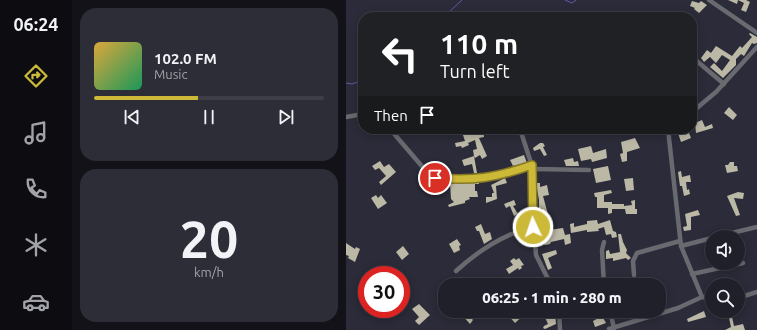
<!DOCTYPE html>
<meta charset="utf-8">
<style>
body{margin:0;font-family:Ubuntu,sans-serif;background:#2d2d37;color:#f1f3f6;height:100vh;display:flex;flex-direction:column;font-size:15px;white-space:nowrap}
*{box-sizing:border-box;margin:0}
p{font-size:13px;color:#a2a3a9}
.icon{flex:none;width:22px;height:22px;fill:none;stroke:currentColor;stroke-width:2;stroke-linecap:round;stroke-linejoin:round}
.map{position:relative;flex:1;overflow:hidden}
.panel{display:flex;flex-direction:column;gap:8px;padding:8px;background:#121218;width:274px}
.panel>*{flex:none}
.guide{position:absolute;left:12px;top:12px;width:339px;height:122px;border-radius:16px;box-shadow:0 2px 10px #0003,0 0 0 1px #3d3e47;background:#202124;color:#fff;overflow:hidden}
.controls{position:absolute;left:359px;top:230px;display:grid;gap:8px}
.controls a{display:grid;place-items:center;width:40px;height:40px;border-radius:50%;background:#20202b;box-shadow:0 2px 10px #0003,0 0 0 1px #3d3e47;font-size:20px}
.speed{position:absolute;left:12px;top:266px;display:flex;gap:8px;font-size:20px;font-weight:700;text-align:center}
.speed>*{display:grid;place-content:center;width:52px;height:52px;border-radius:50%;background:#20202b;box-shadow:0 2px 10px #0003,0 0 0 1px #3d3e47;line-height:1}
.speed .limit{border:6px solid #d22;background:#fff;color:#111}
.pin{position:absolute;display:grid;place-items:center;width:34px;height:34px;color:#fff;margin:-17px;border:2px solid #fff;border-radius:50%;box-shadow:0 1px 4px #0007}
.me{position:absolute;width:44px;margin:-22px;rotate:357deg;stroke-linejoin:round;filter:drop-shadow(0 0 3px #0008)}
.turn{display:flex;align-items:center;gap:14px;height:84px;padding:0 16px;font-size:18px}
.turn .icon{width:52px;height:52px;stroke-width:2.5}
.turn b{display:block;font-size:28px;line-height:34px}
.then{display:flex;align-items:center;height:38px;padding:0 16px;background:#0003;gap:8px;font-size:15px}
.panel .card{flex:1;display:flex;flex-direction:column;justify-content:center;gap:6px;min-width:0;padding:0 14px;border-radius:16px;background:#2d2d37}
.panel .dial{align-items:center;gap:0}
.dial b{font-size:52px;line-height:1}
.song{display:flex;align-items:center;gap:12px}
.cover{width:48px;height:48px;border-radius:6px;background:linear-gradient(135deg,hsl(40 70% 55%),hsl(150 70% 35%))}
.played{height:4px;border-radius:2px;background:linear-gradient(90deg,#ccb938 45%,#3d3e47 45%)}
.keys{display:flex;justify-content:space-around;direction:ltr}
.trip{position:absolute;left:92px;top:278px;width:228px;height:40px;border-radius:16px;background:#20202b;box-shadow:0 2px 10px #0003,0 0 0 1px #3d3e47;font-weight:800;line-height:40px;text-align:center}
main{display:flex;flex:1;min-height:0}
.menu{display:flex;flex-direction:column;width:72px;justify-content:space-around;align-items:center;background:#0d0d11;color:#a2a3a9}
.menu .icon{width:28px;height:28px}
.menu .selected{color:#ccb938}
.menu b{font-size:18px;color:#f1f3f6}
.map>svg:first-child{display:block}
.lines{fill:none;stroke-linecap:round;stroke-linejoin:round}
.stream{stroke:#615aa8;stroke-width:1}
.building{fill:#bbb8a6}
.street{stroke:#696970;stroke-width:4.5}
.route-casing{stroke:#857824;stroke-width:10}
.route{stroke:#ccb938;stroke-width:7}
</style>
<main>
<nav class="menu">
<b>06:24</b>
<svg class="icon selected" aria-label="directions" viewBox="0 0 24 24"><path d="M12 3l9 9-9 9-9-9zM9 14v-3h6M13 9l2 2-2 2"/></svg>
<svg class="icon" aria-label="music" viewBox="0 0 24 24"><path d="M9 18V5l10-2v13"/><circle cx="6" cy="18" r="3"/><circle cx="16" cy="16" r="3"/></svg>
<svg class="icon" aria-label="phone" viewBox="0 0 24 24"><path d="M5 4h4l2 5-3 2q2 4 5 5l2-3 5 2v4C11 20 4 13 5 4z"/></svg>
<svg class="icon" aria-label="climate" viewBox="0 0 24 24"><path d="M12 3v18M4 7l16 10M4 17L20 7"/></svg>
<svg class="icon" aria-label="car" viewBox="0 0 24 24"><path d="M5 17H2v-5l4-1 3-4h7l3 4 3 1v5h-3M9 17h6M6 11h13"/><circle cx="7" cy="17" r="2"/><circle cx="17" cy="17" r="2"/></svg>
</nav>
<section class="panel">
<div class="card">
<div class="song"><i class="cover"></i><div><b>102.0 FM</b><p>Music</p></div></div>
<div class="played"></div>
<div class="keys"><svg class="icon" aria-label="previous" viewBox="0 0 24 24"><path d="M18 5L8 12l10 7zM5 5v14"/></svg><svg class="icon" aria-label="pause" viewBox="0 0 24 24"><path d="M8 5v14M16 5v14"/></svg><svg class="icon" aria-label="next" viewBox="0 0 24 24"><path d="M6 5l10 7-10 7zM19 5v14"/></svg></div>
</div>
<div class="card dial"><b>20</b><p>km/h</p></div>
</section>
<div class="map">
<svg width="411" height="330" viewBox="0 0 411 330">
<rect width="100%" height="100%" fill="#2b2b39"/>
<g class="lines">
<!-- stream -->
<g class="stream">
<path d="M219,0L226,3L230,0"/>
<path d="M98,17L116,0"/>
<path d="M0,83L6,84L17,80"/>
</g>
</g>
<!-- building -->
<g class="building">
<path d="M382,0H400L404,2L400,12L395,10L398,3L392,0L391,4Z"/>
<path d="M346,1L353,3L355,1L361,5L353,13L348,9L349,8L344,6Z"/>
<path d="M404,33L411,37V43L408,44L406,43L398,56L395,54L390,59V65L377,78L364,67L368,63L376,71L384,60L376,55L370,63L364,57L358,62L355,58L361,50L365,53L370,46L386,56L394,46L396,48L406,37L403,34Z"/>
<path d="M383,107L391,115L387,120L378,113Z"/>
<path d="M356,120L359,127L366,124L367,128L350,133L349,123Z"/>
<path d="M126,129H137L138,137L133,138L141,156L136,159L134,155L129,158L128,156L131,173H128L126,164L118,166L116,160L128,156L127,150L131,149L129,140L122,143L123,145L116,148L115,146L110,147L109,143L119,141L117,135L127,131Z"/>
<path d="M337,129L339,135L343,133L345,138L335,142L331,130Z"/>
<path d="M289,138L294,148L281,152V161L276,162L274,154L277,153L275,142Z"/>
<path d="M194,143H197L199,146L197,147L201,155L198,156L194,149L188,151L187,148Z"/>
<path d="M245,146L247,153L260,149L261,158L246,162L245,159L235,161L232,149Z"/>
<path d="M178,155L181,163L167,166L164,160Z"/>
<path d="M227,158L228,162L232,161L233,166H220L218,160Z"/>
<path d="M34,161L38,167L43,164L50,172L35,185L33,182L40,176L33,168L29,170L26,166Z"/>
<path d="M384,162H388V166H391L392,171L381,173L379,165H382Z"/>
<path d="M262,166L265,180L250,183L247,169Z"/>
<path d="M335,171L336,177L344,175L345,182H340L341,190L343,189L344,194L338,196L336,186H334L332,172Z"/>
<path d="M159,178L161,183L150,186L151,199L140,203V197H146V193H148L145,185Z"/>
<path d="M287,178L288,190L280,191L278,179Z"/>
<path d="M133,182V184H129V191H131L132,197H123L124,199L119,201V203L103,207L102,205L108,202L105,199L104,183Z"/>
<path d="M190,183H194V187L201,185L203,195L197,196L204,222L200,224L196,208L193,209V200Z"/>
<path d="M265,190L266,193L258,195V202H266V204H278V206L286,205L285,201L289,200V209H291V214H280L279,209H266V213L262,214V208H251V197H249L248,193Z"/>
<path d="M392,192L398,193L397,199L388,198L394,215L390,216L381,196Z"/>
<path d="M30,195L32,198L35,195L41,203L32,209L25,198Z"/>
<path d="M168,200L170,205L167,206L172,214L168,216L164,206L160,208L158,204Z"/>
<path d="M352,210L354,215L345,217V230L338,231L337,227L341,226L339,214Z"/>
<path d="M251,220L252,224L264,220L267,231L270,232L271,237L266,238L265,234L260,235L258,227L252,229L253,231L241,232V230L225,233L224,224L228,223V227L241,224V221Z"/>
<path d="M135,224L139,234L144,232L146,239L138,244L133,231H131L129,227Z"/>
<path d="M217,228L219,235L224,234L225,243L219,245L218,239L205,242L204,244L199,245L198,244L196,238L205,236L203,230Z"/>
<path d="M272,234H275L277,242L281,250L280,253L285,258L282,260L280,258L267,261V258L260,259V251L263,250L264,254L274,252Z"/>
<path d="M111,239L115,245L113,246L114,250L108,253L103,244Z"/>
<path d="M0,243L9,249L10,247L14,249L9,262L2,258L3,256L0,255Z"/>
<path d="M57,246L63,254L56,260L50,252Z"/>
<path d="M210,250L211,254L202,258L206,268L202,270L196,254Z"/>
<path d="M168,258L170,260L173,258L178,265L175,266L176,268L173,270L172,268L163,274L160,269L167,265L164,261Z"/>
<path d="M73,304L84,315L73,325L69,321L73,317L66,309Z"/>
<path d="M108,311H119L127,320L124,324L115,314L114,316Z"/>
<path d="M165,311H172L174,313L176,311H186L189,316L185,319L181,313L179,314L169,323L161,314Z"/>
<path d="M358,311L360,317L342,322L341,319Z"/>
<path d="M201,312L202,315L209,312L210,324L199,329L197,328L198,326L202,324L197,313Z"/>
<path d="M256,316L260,323L249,327L247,321Z"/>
<path d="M386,317L388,326L397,324L399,330H379L385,327L383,318Z"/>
</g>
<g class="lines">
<!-- street -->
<g class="street">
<path d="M363,0L411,33"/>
<path d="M346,57L378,84"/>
<path d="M346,100L352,107"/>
<path d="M346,112L370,92L411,47"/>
<path d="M0,117L17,114"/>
<path d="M44,129L86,178C123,183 151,177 186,165"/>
<path d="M174,129L187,169L185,186L190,255L205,285"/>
<path d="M322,129L335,246L356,297"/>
<path d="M187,169L243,170"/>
<path d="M369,237L411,227"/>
<path d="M258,242L256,250L258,285"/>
<path d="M335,246L366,238"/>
<path d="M110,271C132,251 157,234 187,227"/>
<path d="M346,274L397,263"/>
<path d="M288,275L287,261L291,253L334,241"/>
<path d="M392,298L411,292"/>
<path d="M213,311L214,330"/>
<path d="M264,311L268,328"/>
<path d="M263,329L332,308L356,297L366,298"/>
</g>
</g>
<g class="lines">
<!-- route casing -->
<g class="route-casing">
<path id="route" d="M89,178C128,181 149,178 186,165L187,227"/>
</g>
<!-- route -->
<use href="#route" class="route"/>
</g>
</svg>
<div class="controls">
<a><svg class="icon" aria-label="sound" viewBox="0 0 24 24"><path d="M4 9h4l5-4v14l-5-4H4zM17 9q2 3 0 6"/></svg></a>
<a><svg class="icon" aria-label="search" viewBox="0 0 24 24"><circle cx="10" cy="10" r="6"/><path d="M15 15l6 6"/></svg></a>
</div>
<div class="speed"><div class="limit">30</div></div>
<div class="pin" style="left:89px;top:178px;background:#d93025"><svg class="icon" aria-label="arrive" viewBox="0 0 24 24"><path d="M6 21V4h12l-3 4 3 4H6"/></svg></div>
<svg class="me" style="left:187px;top:227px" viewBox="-20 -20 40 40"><circle r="17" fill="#ccb938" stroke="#fff" stroke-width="3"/><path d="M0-11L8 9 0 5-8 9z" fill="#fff"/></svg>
<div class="trip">06:25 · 1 min · 280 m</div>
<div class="guide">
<div class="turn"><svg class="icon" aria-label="left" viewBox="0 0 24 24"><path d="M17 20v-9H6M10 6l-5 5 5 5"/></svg><div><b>110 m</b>Turn left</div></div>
<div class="then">Then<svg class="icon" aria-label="arrive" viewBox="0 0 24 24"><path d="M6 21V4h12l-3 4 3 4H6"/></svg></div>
</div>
</div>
</main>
